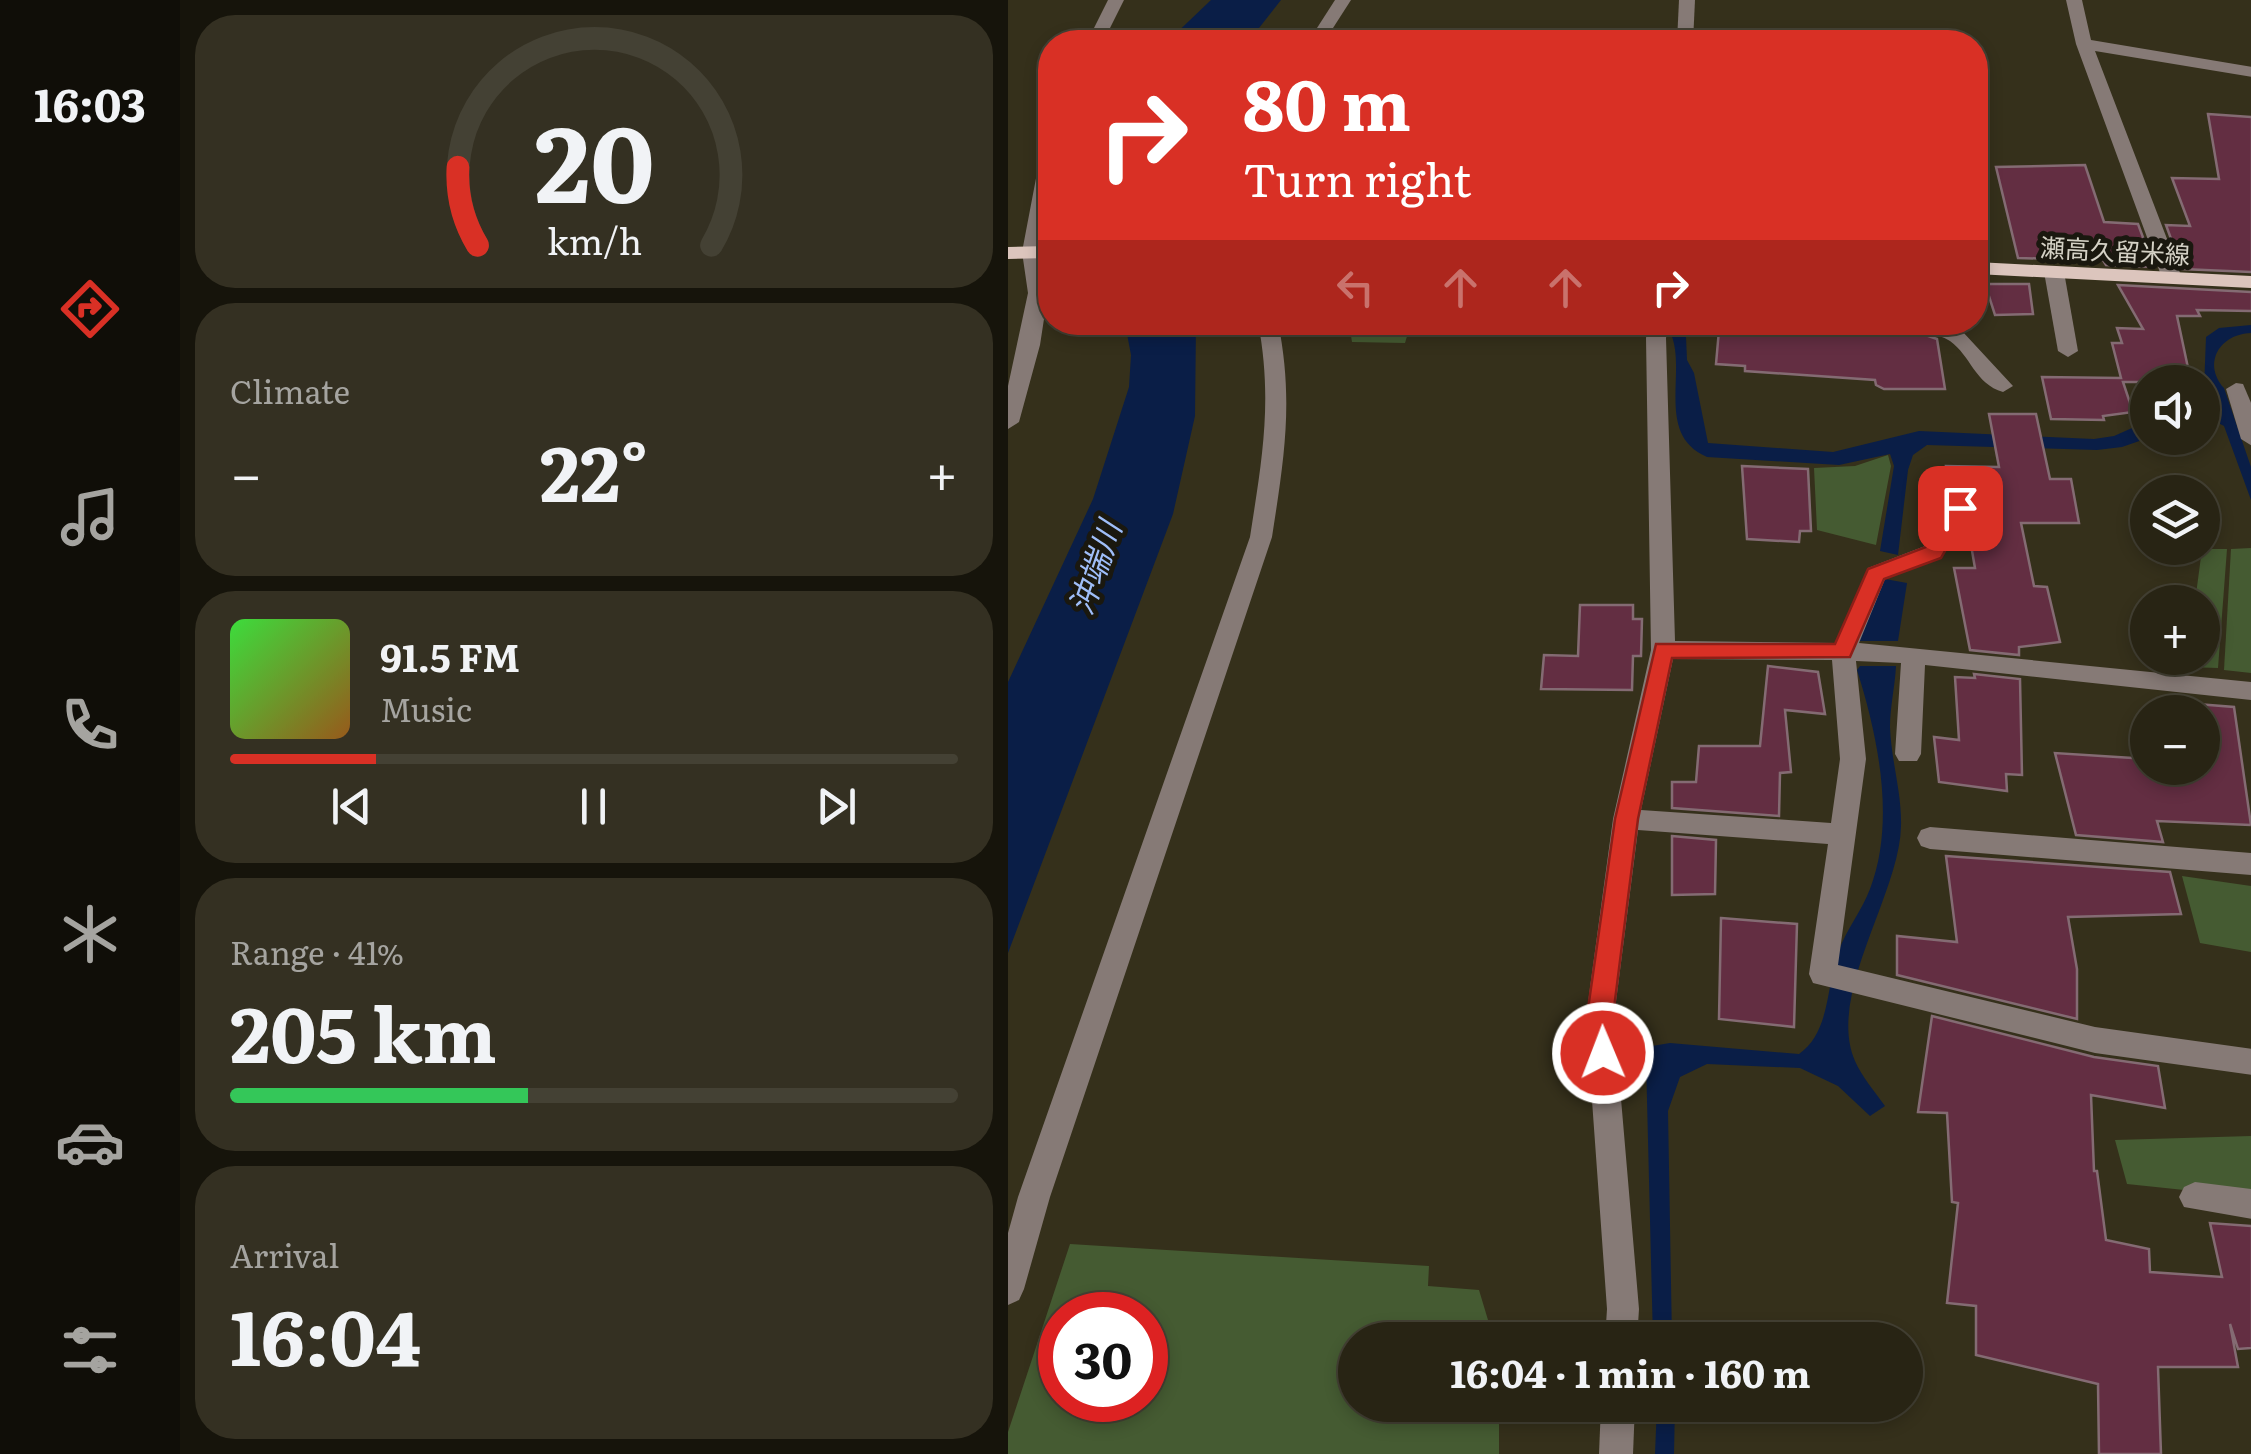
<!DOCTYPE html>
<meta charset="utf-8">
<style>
body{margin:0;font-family:Literata,"Noto Sans JP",serif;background:#343022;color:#f1f3f6;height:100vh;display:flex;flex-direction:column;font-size:38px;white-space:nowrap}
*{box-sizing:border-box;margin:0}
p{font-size:32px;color:#a5a4a0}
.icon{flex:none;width:55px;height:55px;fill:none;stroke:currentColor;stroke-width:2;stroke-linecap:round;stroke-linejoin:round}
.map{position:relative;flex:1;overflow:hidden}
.sheet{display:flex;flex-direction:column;gap:15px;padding:15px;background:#16140b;width:828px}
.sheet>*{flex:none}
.hud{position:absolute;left:30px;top:30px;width:950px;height:305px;border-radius:40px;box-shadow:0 5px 15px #0003,0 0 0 2px #444134;background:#d93025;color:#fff;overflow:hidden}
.buttons{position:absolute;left:1122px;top:365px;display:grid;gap:20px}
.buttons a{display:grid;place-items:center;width:90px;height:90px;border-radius:50%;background:#282414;box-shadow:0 5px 15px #0003,0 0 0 2px #444134;font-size:50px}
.speed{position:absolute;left:30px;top:1292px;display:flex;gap:20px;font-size:50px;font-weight:700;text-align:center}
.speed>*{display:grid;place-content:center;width:130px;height:130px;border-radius:50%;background:#282414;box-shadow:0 5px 15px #0003,0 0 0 2px #444134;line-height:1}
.speed .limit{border:15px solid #d22;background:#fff;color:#111}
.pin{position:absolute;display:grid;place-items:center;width:85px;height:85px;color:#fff;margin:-42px;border-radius:20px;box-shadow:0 5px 15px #0006}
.me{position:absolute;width:110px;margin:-55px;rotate:359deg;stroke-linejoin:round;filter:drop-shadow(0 0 8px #0008)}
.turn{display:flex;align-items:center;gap:35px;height:210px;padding:0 40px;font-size:45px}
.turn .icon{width:130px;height:130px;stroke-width:2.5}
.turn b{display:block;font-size:70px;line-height:85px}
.lanes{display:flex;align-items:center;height:95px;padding:0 40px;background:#0003;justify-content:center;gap:50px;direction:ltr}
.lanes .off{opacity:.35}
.big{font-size:75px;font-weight:700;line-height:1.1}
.sheet .widget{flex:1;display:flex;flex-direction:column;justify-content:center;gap:15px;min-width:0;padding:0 35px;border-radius:40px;background:#343022}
.sheet .dial{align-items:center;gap:0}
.dial svg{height:260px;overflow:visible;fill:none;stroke:#444134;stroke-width:7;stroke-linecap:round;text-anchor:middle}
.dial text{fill:#f1f3f6;stroke:none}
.song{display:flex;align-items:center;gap:30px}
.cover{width:120px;height:120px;border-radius:15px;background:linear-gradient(135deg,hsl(120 70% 55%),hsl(30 70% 35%))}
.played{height:10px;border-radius:5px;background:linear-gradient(90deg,#d93025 20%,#444134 20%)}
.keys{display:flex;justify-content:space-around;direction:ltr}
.heat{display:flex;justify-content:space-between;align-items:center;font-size:55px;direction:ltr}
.charge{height:15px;border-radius:8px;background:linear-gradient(90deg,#34c759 41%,#444134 0)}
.trip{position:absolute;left:330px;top:1322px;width:585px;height:100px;border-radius:50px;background:#282414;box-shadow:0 5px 15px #0003,0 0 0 2px #444134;font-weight:700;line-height:100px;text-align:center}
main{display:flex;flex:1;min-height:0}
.tab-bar{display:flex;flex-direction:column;width:180px;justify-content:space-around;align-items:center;background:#100e08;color:#a5a4a0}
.tab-bar .icon{width:70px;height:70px}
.tab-bar .selected{color:#d93025}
.tab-bar b{font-size:45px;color:#f1f3f6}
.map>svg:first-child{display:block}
.green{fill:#455b32;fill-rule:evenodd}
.water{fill:#0a1e47}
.building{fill:#632e42;stroke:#846b73;stroke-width:2.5}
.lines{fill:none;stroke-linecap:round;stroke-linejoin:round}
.minor{fill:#867a76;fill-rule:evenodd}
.major{fill:#dcc5bd;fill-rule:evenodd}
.route{fill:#d93025;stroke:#8d1f18;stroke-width:2.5}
.labels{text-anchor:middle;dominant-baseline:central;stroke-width:10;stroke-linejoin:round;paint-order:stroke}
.far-street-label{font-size:25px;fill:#d4d1c5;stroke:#1a180f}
.water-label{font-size:32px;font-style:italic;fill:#9fbef8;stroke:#1a180f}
</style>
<main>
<nav class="tab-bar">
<b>16:03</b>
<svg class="icon selected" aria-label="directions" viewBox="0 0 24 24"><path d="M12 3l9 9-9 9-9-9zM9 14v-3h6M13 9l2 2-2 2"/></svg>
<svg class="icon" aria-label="music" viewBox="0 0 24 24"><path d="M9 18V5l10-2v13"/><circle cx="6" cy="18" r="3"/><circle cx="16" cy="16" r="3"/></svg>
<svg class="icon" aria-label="phone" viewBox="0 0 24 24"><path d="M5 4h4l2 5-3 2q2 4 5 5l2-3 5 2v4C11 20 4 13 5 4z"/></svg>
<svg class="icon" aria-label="climate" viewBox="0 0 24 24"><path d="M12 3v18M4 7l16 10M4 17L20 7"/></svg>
<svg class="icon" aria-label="car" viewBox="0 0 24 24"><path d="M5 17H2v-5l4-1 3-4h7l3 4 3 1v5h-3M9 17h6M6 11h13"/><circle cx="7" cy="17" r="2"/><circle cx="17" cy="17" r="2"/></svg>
<svg class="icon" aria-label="filters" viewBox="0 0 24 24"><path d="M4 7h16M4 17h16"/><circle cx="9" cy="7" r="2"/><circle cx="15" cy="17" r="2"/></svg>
</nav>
<section class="sheet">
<div class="widget dial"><svg viewBox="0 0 100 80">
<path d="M14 69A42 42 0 1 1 86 69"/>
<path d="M14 69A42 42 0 0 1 8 45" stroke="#d93025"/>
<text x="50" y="56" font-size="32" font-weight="700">20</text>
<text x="50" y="72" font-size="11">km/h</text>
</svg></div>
<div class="widget"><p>Climate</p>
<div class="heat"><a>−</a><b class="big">22°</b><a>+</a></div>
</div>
<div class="widget">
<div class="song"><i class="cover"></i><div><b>91.5 FM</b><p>Music</p></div></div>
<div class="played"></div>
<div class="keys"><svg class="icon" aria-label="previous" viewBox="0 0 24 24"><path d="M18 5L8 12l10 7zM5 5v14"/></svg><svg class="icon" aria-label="pause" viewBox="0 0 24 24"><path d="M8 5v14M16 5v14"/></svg><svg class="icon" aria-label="next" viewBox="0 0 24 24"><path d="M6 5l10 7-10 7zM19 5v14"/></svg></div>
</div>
<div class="widget"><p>Range · 41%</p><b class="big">205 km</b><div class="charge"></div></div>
<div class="widget"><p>Arrival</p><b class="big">16:04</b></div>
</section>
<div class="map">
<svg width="1244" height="1454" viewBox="0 0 1244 1454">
<rect width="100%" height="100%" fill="#35301b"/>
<!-- green -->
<g class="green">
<path d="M341,323V322L403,323L397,343L344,342Z"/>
<path d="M880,455L883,466L868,545L809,530L806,468L847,466Z"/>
<path d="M1243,548H1244L1243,673L1216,670L1223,549Z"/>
<path d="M1194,549H1219L1210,668L1178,667L1180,658H1195V602H1187Z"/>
<path d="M1174,876L1243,886V952L1192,943Z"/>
<path d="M1243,1136V1197L1119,1184L1107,1140Z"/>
<path d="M62,1244L421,1266L420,1286L471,1290L486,1340H348V1405H491V1454H0V1432ZM138,1315V1400H52V1315Z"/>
</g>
<!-- water -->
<g class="water">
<path d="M203,0H273L240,42H159Z"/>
<path d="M117,323H188L187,416L165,514L0,953V682L85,499L121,387L123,355Z"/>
<path d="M1243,325V333C1212,334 1194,363 1216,388L1243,467V500L1216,426L1195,415L1198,337L1211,328Z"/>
<path d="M672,331L678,337L679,360L686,373L700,443L825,452L911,431L1086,439L1106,436L1140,421V438L1114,447L1089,450L919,445L905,455L900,470L890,555L872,551L886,466L882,454L831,465L699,457C647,435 679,372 663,334Z"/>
<path d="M877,579L899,583L890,641H851Z"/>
<path d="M852,666H888C887,686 882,707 882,727C883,760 894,793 893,826C892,894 818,995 847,1061C854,1077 867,1092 877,1106L862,1116L830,1086L792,1068L699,1064L672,1077L660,1111L664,1340H645L638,1060L644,1046L662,1043L791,1054C823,1032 818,984 831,950C839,929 854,910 862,889C888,821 870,737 849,670Z"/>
<path d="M649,1405H667L666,1454H647Z"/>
</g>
<!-- building -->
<g class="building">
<path d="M1200,114L1244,117V272L1174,269L1158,225L1182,226L1164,178L1211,179Z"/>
<path d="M1077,165L1096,222L1130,224L1146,267L1098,265L1095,260L1010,258L988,167Z"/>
<path d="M977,284H1021L1025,314L987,315Z"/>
<path d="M1110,285L1244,292V311L1189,310L1192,316H1169L1183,382H1167L1159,369H1150L1154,382H1115L1125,412L1095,416L1096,420L1043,419L1034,377L1113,378L1104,343H1114L1109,328L1135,329Z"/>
<path d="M762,322H822L821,330H903L929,339L937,389H876L868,385L867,380L737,371V366L708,364L711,330L763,334Z"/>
<path d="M981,414H1028L1042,479H1063L1071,523H1013L1026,586L1039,587L1052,642L1011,647V655L962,650L946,568H967L959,522L967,507L954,497L943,498L938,466L991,467Z"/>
<path d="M734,466L800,469L803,531H792L791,542L739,539Z"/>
<path d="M572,605H625V619H634L633,656H625L624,690L533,689L536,655L570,656Z"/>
<path d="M760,666L810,672L817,714L777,710L783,772L772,773L771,816L664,808V782H688L691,746H752Z"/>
<path d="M966,674L1012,679L1014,775L998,774L999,791L931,782L926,737L951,740L947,677L967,678Z"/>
<path d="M1163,702L1226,707L1243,825L1149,821L1155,842L1068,835L1047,753L1140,759V768H1195V712H1164Z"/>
<path d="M664,836L708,840L707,894L664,895Z"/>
<path d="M938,856L1162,872L1173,914L1060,917L1069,969V1019L889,975V936L949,942Z"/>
<path d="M713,918L789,924L786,1027L711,1019Z"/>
<path d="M924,1016L1086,1057L1150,1066L1157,1108L1083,1095L1086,1171H1089L1098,1240L1141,1249L1142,1272L1214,1277L1202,1223L1244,1226V1348L1230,1349L1222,1324L1230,1367H1150L1153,1454H1091L1090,1384L968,1355V1306L939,1303L950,1203L944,1202L939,1113L910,1112Z"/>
</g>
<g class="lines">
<!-- minor -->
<g class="minor">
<path d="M100,0H116L95,42H79Z"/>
<path d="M327,0H343L316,42H300Z"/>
<path d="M671,0H687L685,42H669Z"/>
<path d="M1058,0H1074L1083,40L1244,67V77L1087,51L1174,278L1171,282H1157L1154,278L1068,44Z"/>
<path d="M42,147V197L32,252L40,293L32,345L11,422L0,429V386L20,293L14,252L33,152Z"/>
<path d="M1046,266L1056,272L1070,351L1060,357L1050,351L1036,272Z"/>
<path d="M250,322H270C286,401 276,459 264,537L42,1197L16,1289L11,1300L0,1305V1233L10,1197L242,537C254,459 265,401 250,322Z"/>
<path d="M641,322H661L658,338L667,641L827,643L860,568L917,546L944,503L952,500L963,508L933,558L877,579L851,643L1244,682V700L917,665L913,754L909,761H891L887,754L893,663L848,661L858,759L830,965L1087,1027L1244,1049V1075L1087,1053L805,983L801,974L820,844L630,830L606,1017L631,1309L629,1340H597L599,1309L578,1017L605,819L643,650L638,338ZM665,659L824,660L832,759L823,823L633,810Z"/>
<path d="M896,322H931L954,331L1005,386L995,392C967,384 963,356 942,341C928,332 909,332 896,322Z"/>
<path d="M1228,383L1235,384L1244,405V446L1233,439L1218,389Z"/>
<path d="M922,827L1244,853V875L922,849L913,846L909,838L913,830Z"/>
<path d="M1187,1182L1244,1189V1219L1176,1207L1171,1197L1176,1187Z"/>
<path d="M593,1405H627L625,1454H591Z"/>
</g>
<!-- major -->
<g class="major">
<path d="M42,246V258L0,259V247Z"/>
<path d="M968,262L1244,276V288L968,274Z"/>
</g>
</g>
<!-- route -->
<path class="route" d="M952,501L962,508L933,558L876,579L842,657L664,658L630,819L605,1016L608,1053L604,1061L595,1065L585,1061L579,1016L607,819L648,644H827L860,569L918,547L945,503Z"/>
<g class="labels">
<!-- far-street labels -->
<g class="far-street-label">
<text transform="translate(1107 250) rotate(3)">瀬高久留米線</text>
</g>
<!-- water labels -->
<g class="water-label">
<text transform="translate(85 567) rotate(-71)">沖端川</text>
</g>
</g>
</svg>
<div class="buttons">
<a><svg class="icon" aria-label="sound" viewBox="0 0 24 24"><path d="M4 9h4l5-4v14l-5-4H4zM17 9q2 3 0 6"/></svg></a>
<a><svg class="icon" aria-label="layers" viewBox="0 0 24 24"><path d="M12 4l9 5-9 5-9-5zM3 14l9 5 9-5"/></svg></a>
<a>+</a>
<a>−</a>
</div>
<div class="speed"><div class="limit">30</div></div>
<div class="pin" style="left:952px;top:508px;background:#d93025"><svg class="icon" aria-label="arrive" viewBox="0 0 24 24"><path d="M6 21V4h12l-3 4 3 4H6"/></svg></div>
<svg class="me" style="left:595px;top:1053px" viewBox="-20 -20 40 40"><circle r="17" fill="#d93025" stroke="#fff" stroke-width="3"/><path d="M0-11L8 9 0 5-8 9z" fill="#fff"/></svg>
<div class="trip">16:04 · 1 min · 160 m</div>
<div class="hud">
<div class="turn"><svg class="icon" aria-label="right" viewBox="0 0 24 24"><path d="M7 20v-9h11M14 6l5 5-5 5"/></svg><div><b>80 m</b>Turn right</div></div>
<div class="lanes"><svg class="icon off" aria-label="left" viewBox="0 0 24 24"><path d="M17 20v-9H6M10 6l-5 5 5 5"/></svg><svg class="icon off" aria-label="ahead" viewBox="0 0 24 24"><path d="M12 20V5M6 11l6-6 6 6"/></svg><svg class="icon off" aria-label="ahead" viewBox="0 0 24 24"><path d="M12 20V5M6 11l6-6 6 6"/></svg><svg class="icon" aria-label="right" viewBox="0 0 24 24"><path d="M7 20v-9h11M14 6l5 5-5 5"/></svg></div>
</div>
</div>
</main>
